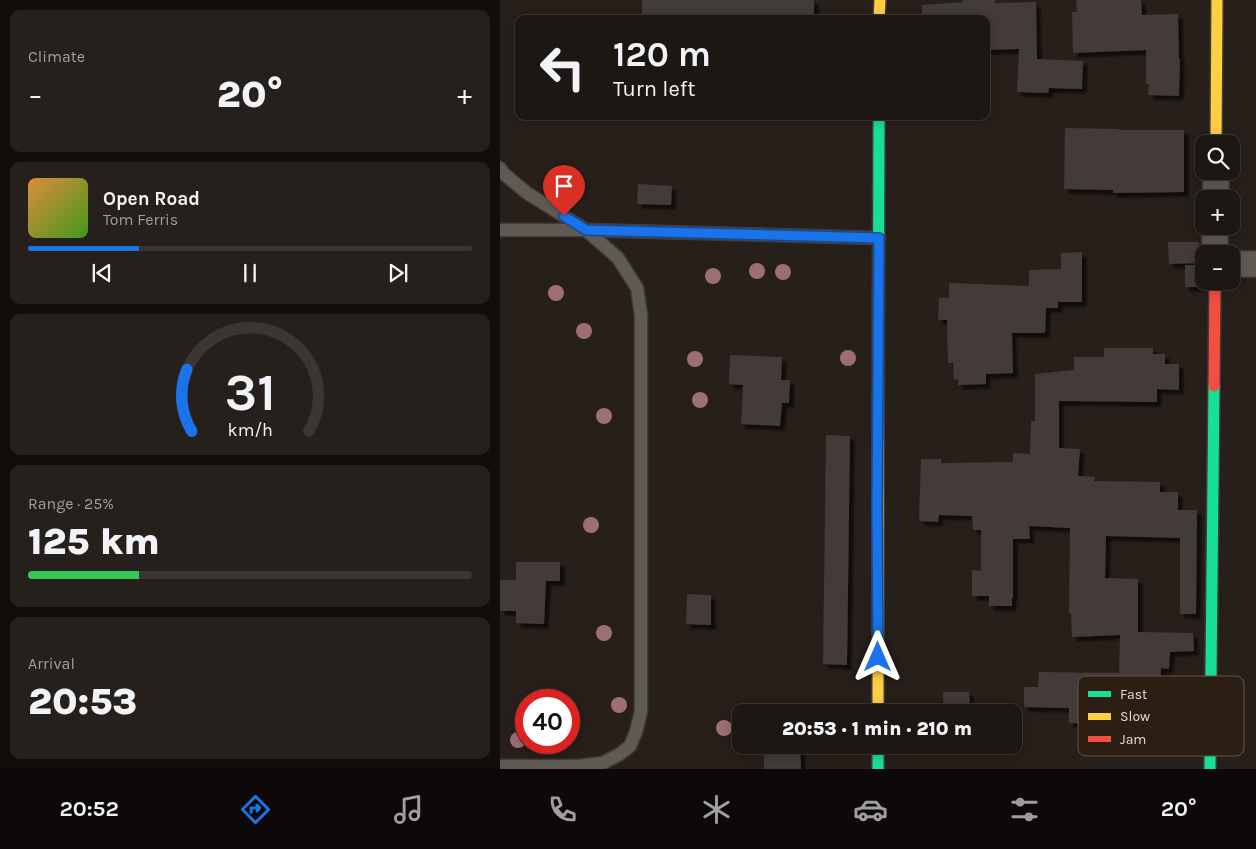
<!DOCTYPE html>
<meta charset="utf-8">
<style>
body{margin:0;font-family:Karla,sans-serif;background:#25201c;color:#f1f3f6;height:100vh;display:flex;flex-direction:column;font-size:19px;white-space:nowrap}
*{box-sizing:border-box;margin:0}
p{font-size:16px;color:#a09fa0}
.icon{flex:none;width:28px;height:28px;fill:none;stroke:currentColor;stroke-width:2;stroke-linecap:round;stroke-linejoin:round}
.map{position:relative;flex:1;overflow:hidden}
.panel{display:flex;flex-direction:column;gap:10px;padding:10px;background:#100d0a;width:500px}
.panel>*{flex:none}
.guide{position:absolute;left:15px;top:15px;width:475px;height:105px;border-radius:10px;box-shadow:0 2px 12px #0003,0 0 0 1px #3b3633;background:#1d1713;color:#f1f3f6;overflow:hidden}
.controls{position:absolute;left:695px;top:135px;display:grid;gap:10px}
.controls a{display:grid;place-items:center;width:45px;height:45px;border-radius:10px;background:#1d1713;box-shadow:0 2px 12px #0003,0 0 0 1px #3b3633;font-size:25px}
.speed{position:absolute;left:15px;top:689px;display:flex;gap:10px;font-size:25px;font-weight:700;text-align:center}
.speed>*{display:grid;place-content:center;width:65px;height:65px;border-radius:50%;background:#1d1713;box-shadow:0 2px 12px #0003,0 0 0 1px #3b3633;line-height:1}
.speed .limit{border:8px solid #d22;background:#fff;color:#111}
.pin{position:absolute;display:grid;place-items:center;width:42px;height:42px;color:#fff;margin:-51px -21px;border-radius:50% 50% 50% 0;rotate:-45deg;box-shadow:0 0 5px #0007}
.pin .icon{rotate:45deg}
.me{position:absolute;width:55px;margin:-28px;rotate:0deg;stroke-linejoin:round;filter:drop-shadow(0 0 4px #0008)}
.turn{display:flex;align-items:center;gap:18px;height:105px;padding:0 15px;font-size:22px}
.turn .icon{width:65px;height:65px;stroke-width:2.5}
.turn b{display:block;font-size:35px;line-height:42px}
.big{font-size:38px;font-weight:800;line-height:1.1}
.panel .tile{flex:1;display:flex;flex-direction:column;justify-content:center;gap:8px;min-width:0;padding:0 18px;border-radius:10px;background:#25201c}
.panel .dial{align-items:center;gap:0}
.dial svg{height:130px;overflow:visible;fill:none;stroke:#3b3633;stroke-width:7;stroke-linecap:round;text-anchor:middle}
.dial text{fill:#f1f3f6;stroke:none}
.song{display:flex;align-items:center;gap:15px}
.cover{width:60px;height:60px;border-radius:8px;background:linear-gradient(135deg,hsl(30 70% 55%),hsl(100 70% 35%))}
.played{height:5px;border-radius:2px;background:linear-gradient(90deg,#1a73e8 25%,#3b3633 25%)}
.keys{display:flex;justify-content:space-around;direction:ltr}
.heat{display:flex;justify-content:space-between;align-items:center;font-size:28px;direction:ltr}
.charge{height:8px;border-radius:4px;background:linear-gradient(90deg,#34c759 25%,#3b3633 0)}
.trip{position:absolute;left:232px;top:704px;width:290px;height:50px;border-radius:10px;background:#1d1713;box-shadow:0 2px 12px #0003,0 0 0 1px #3b3633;font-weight:800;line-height:50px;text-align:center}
.dock{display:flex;height:80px;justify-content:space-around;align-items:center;background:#0c0908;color:#a09fa0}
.dock .icon{width:35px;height:35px}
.dock .on{color:#1a73e8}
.dock b{font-size:22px;color:#f1f3f6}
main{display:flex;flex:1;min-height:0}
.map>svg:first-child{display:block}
.building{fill:#433b37;filter:url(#shadow)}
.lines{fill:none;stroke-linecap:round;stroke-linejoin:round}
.lane-casing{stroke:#423b37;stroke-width:15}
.street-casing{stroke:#423b37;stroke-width:28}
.fast-casing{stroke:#423b37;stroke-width:14}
.slow-casing{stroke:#423b37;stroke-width:14}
.jam-casing{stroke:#423b37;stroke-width:14}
.lane{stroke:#605a54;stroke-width:12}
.street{stroke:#605a54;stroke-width:25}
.fast{stroke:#16e098;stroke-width:11}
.slow{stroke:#ffcf43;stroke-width:11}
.jam{stroke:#f24e42;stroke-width:11}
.tree{fill:#9d6f75}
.route-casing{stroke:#114b97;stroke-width:12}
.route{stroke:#1a73e8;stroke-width:9}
.key{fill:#2d1e13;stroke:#64564c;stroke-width:1}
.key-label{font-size:14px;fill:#e4dad2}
</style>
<main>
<section class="panel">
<div class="tile"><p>Climate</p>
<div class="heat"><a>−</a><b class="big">20°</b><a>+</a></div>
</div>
<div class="tile">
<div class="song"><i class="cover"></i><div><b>Open Road</b><p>Tom Ferris</p></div></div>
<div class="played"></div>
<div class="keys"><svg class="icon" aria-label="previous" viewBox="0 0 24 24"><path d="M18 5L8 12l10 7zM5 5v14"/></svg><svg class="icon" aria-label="pause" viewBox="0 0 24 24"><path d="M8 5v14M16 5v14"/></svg><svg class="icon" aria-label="next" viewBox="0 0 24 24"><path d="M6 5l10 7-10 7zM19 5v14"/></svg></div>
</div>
<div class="tile dial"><svg viewBox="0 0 100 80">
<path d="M14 69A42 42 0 1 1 86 69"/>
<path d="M14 69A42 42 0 0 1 11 31" stroke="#1a73e8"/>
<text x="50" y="56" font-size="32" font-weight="700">31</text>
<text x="50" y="72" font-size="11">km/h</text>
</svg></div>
<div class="tile"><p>Range · 25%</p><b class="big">125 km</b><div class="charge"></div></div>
<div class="tile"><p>Arrival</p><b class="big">20:53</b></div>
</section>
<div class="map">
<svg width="756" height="769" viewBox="0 0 756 769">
<defs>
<filter id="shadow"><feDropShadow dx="4.5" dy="4.5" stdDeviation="1" flood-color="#0009"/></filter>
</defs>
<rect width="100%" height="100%" fill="#271f19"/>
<!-- building -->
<g class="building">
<rect x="142" y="0" width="172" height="19"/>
<path d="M463,0H495V3L536,2L537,59L583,61L582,89L549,88L548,93L517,92L519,49L486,50V19H422V5L463,2Z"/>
<path d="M576,0H641L642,15L678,14L679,59H680L679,96L648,95L649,84H646V50L573,53L572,12H577Z"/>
<path d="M565,128L619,129V130H684V192L613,193V190L564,189Z"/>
<path d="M138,184L172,186L171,205L137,204Z"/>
<path d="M668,242H699L700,263L669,264Z"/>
<path d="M582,252V302H558V308H546L545,333H512L513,373L486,374V384L458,385V379L454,380L453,363H448L447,320H438L439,298H449V283L529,286V270L561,269V253Z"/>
<path d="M685,265H704V271L701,274L699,280V287H685Z"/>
<path d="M604,348H653V354H665V364H679V390L657,389V402L559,401V448L580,449L578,476L595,477L594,481L660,482V492H678V510H697L696,614H680V538L606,536L605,578L638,579V632L693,633L694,651L670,652L669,669L661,668L660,694L598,693V724L569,723V708L524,707V687H538L539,672L619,673L620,635L572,637L571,613H569L570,528L529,526L530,539H513V598H512V606H489V596H472V570L481,571V530H473L472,516L439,515L438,522L419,521L421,459H441V463L513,462V453L530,454L531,421H535V374L574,370V357H604Z"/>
<path d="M230,355L282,357L281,380H290L289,403H282L280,426L241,424L243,385L229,384Z"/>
<path d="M326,435L350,436L347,665L323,664Z"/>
<path d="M16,562H60V581H46L44,624L16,623V611H0V580H16Z"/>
<path d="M187,594L211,595V625L186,624Z"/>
<path d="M443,692H469L470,712H444Z"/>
<path d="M269,745H300L301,769H264V747H269Z"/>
</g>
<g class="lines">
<!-- lane casing -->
<g class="lane-casing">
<g id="lane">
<path d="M0,168L3,173L27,193L86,230L118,258L137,288L141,315V711L136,732L130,746L120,754L103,763L79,766H0"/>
<path d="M0,230H86L379,238"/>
</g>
</g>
<!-- street casing -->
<g class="street-casing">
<g id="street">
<path d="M716,199V171"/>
<path d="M715,254V226"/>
<path d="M731,264H756"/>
</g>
</g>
<!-- fast casing -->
<g class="fast-casing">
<g id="fast">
<path d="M378,440L379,116"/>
<path d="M378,745V769"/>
<path d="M710,769L714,386"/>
</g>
</g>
<!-- slow casing -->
<g class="slow-casing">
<g id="slow">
<path d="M379,19L380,0"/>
<path d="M716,144L717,0"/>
<path d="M378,440V712"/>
</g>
</g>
<!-- jam casing -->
<g class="jam-casing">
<path id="jam" d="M714,386L715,281"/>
</g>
<!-- lane -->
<use href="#lane" class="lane"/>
<!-- street -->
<use href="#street" class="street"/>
<!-- fast -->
<use href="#fast" class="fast"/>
<!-- slow -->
<use href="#slow" class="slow"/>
<!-- jam -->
<use href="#jam" class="jam"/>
</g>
<!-- trees -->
<g class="tree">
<circle cx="257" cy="271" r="8"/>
<circle cx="283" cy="272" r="8"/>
<circle cx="213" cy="276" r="8"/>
<circle cx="56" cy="293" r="8"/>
<circle cx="84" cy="331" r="8"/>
<circle cx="348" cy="358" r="8"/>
<circle cx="195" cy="359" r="8"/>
<circle cx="200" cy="400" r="8"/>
<circle cx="104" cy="416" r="8"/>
<circle cx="91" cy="525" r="8"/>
<circle cx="104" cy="633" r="8"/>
<circle cx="119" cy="705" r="8"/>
<circle cx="224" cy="728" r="8"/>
<circle cx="18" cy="740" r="8"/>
</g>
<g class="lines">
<!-- route casing -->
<g class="route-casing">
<path id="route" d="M64,216L86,230L379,238L377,509L378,657"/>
</g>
<!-- route -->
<use href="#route" class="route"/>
</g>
<!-- legend -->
<rect x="578" y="676" width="166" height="80" rx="8" class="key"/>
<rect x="588" y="691" width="23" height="6" fill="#16e098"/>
<rect x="588" y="713" width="23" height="7" fill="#ffcf43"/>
<rect x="588" y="736" width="23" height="6" fill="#f24e42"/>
<g class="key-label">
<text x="620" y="699">Fast</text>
<text x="620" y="721">Slow</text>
<text x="620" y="744">Jam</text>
</g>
</svg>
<div class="controls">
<a><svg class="icon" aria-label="search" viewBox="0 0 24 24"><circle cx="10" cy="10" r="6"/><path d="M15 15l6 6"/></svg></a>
<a>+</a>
<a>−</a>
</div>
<div class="speed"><div class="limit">40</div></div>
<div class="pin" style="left:64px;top:216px;background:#d93025"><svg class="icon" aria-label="arrive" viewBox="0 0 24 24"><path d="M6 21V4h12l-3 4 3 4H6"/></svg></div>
<svg class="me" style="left:378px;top:657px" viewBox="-20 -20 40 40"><path d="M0-17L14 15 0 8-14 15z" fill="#1a73e8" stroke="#fff" stroke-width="4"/></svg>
<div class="trip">20:53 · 1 min · 210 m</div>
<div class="guide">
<div class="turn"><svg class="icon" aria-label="left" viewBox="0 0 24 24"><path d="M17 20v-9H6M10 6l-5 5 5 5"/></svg><div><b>120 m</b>Turn left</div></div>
</div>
</div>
</main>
<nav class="dock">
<b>20:52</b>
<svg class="icon on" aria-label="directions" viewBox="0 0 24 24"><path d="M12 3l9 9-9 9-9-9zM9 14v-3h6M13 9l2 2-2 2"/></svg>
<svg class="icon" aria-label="music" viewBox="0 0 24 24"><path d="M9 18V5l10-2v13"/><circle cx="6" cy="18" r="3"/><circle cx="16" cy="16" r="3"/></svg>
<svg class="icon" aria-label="phone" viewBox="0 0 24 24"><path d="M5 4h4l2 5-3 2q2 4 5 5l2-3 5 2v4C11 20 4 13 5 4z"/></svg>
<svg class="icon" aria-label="climate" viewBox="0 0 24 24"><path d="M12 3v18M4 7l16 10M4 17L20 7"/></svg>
<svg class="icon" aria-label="car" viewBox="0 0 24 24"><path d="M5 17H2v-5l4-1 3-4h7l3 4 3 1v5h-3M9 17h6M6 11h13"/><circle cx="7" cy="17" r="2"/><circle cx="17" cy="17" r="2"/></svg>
<svg class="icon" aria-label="filters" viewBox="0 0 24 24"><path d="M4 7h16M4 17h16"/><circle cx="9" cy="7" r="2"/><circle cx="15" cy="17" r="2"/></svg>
<b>20°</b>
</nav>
